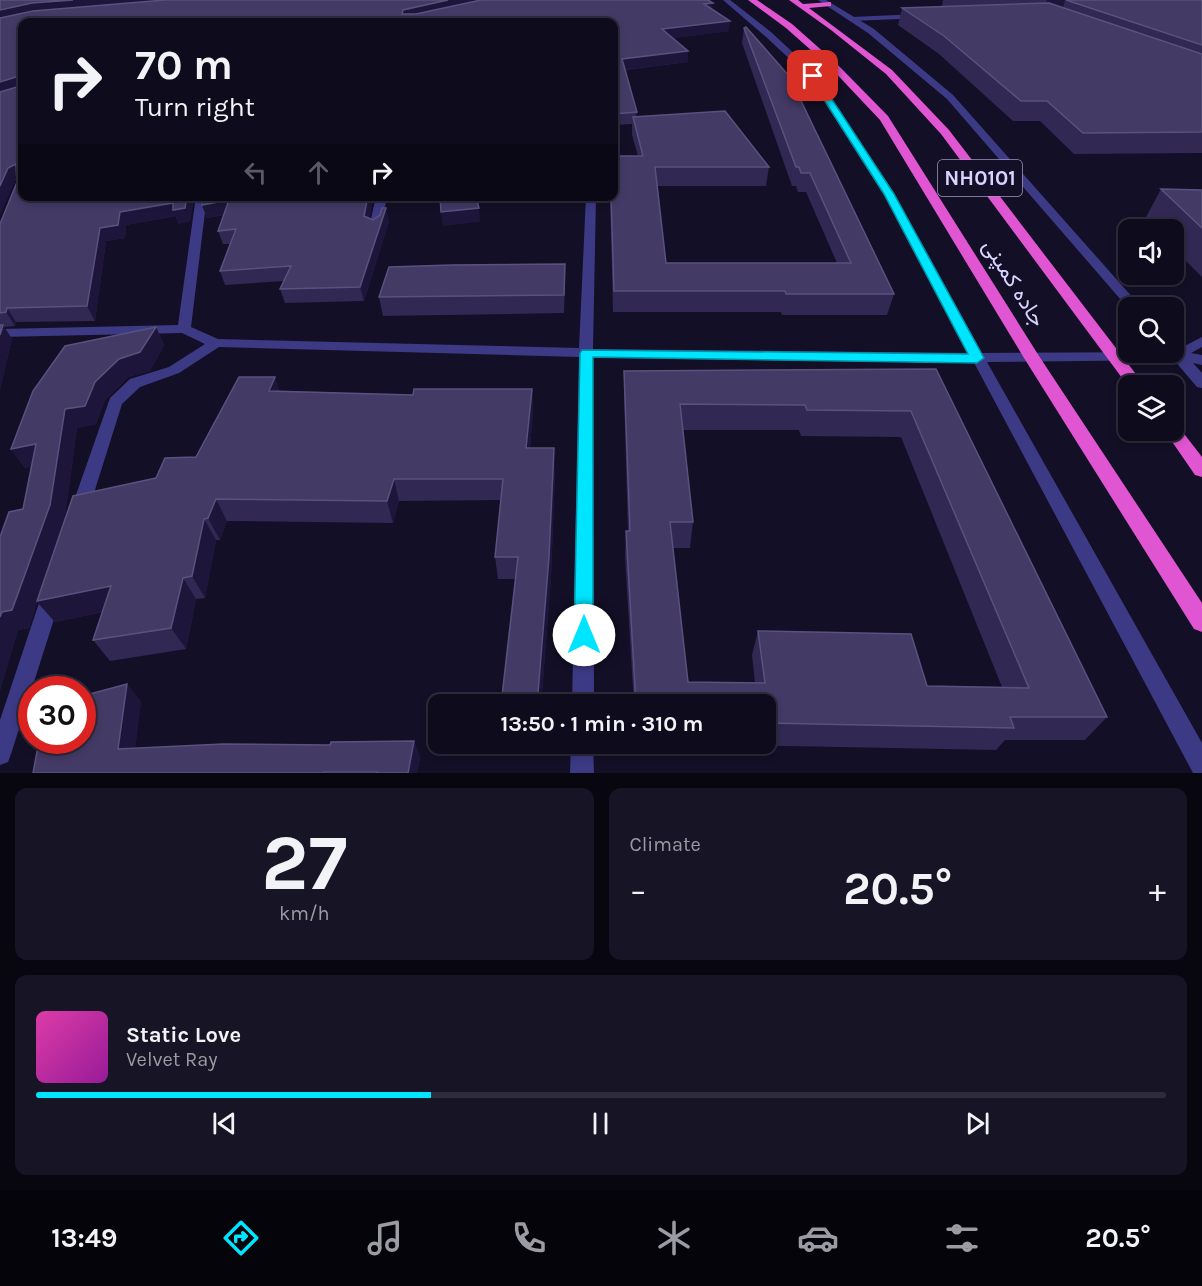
<!DOCTYPE html>
<meta charset="utf-8">
<style>
body{margin:0;font-family:Karla,Vazirmatn,sans-serif;background:#171425;color:#f1f3f6;height:100vh;display:flex;flex-direction:column;font-size:22px;white-space:nowrap}
*{box-sizing:border-box;margin:0}
p{font-size:20px;color:#9b9ba3}
.icon{flex:none;width:33px;height:33px;fill:none;stroke:currentColor;stroke-width:2;stroke-linecap:round;stroke-linejoin:round}
.map{position:relative;height:773px;overflow:hidden}
.panel{display:flex;flex-direction:column;gap:15px;padding:15px;background:#08060f;flex:1}
.panel>*{flex:none}
.hud{position:absolute;left:18px;top:18px;width:600px;height:183px;border-radius:12px;box-shadow:0 3px 9px #0003,0 0 0 2px #2e2b3b;background:#0e0b1c;color:#f1f3f6;overflow:hidden}
.fabs{position:absolute;left:1118px;top:219px;display:grid;gap:12px}
.fabs a{display:grid;place-items:center;width:66px;height:66px;border-radius:12px;background:#0e0b1c;box-shadow:0 3px 9px #0003,0 0 0 2px #2e2b3b;font-size:30px}
.speed{position:absolute;left:18px;top:676px;display:flex;gap:12px;font-size:30px;font-weight:700;text-align:center}
.speed>*{display:grid;place-content:center;width:78px;height:78px;border-radius:50%;background:#0e0b1c;box-shadow:0 3px 9px #0003,0 0 0 2px #2e2b3b;line-height:1}
.speed .limit{border:9px solid #d22;background:#fff;color:#111}
.pin{position:absolute;display:grid;place-items:center;width:51px;height:51px;color:#fff;margin:-26px;border-radius:12px;box-shadow:0 3px 9px #0006}
.me{position:absolute;width:66px;margin:-33px;rotate:0deg;stroke-linejoin:round;filter:drop-shadow(0 0 4px #0008)}
.turn{display:flex;align-items:center;gap:21px;height:126px;padding:0 18px;font-size:27px}
.turn .icon{width:78px;height:78px;stroke-width:2.5}
.turn b{display:block;font-size:42px;line-height:51px}
.lanes{display:flex;align-items:center;height:57px;padding:0 18px;background:#0003;justify-content:center;gap:30px;direction:ltr}
.lanes .off{opacity:.35}
.big{font-size:45px;font-weight:700;line-height:1.1}
.panel .card{flex:1;display:flex;flex-direction:column;justify-content:center;gap:9px;min-width:0;padding:0 21px;border-radius:12px;background:#171425}
.panel .dial{align-items:center;gap:0}
.dial b{font-size:78px;line-height:1}
.song{display:flex;align-items:center;gap:18px}
.cover{width:72px;height:72px;border-radius:9px;background:linear-gradient(135deg,hsl(320 70% 55%),hsl(300 70% 35%))}
.played{height:6px;border-radius:3px;background:linear-gradient(90deg,#00e5ff 35%,#2e2b3b 35%)}
.keys{display:flex;justify-content:space-around;direction:ltr}
.heat{display:flex;justify-content:space-between;align-items:center;font-size:33px;direction:ltr}
.panel .tiles{flex:1;display:grid;gap:15px;grid-template-columns:1fr 1fr}
.card:last-child{grid-column:span 2}
.trip{position:absolute;left:428px;top:694px;width:348px;height:60px;border-radius:12px;background:#0e0b1c;box-shadow:0 3px 9px #0003,0 0 0 2px #2e2b3b;font-weight:700;line-height:60px;text-align:center}
.menu{display:flex;height:96px;justify-content:space-around;align-items:center;background:#06040b;color:#9b9ba3}
.menu .icon{width:42px;height:42px}
.menu .active{color:#00e5ff}
.menu b{font-size:27px;color:#f1f3f6}
.map>svg:first-child{display:block}
.lines{fill:none;stroke-linecap:round;stroke-linejoin:round}
.minor{fill:#3d3a85;fill-rule:evenodd}
.tertiary{fill:#3d3a85;fill-rule:evenodd}
.trunk{fill:#e055d1;fill-rule:evenodd}
.wall{fill:#312854;fill-rule:evenodd}
.shaded-wall{fill:#1d163a}
.building{fill:#433a66;stroke:#5a527e;stroke-width:1.5;fill-rule:evenodd}
.route{fill:#00e5ff;stroke:#0095a6;stroke-width:1.5}
.labels{text-anchor:middle;dominant-baseline:central;stroke-width:6;stroke-linejoin:round;paint-order:stroke}
.shield{fill:#130f26;stroke:#9e99be;stroke-width:1.5}
.shield-label{font-size:21px;font-weight:bold;fill:#d9d4ff}
.street-label{font-size:22px;fill:#d9d4ff;stroke:#130f26}
</style>
<div class="map">
<svg width="1202" height="773" viewBox="0 0 1202 773">
<rect width="100%" height="100%" fill="#130f26"/>
<g class="lines">
<!-- minor -->
<g class="minor">
<path d="M919,14L922,18L852,21L848,19L852,17Z"/>
<path d="M196,196H207L191,327L218,339L579,348L586,196H596L593,349L977,353L984,358L977,363L593,358L594,705H572L579,357L219,347L179,373L140,387L122,404L88,512L85,517L79,519L73,517L70,512L110,398L130,379L169,367L205,344L182,333L0,337V329L178,325Z"/>
<path d="M376,196H387L381,228L375,231L369,228Z"/>
<path d="M52,586L59,588L62,594L11,754L8,762L0,765V720L42,594L45,588Z"/>
<path d="M571,744H593L594,773H570Z"/>
</g>
<!-- tertiary -->
<g class="tertiary">
<path d="M723,0H730L771,32L816,74L894,194L982,353L1173,352L1202,337V347L1191,353L1202,355V365L1193,363L1202,373V388L1197,387L1174,360L987,362L1202,743V773H1193L884,194L810,78L765,36Z"/>
<path d="M818,0H826L874,29L953,95L1142,308H1128L947,99L868,33Z"/>
</g>
<!-- trunk -->
<g class="trunk">
<path d="M748,0H757L792,24L836,63L888,116L1039,356L1202,603V632L1194,629L1024,358L880,120L830,67L786,28Z"/>
<path d="M789,0H798L803,4L831,2V6L809,8L892,70L949,130L1145,386H1128L941,134L886,74L831,30Z"/>
<path d="M1173,424L1178,426L1202,457V477L1195,475L1164,430H1173Z"/>
</g>
</g>
<!-- wall -->
<g class="wall">
<path d="M0,0L713,10L729,31L673,38L688,51V62L625,70L637,112L636,117L769,167L766,186H657L666,263H837L806,192H798L796,186H792L742,43L744,28L894,294L887,315H782L781,312H613L610,196H614L638,156L632,135V124L614,125V22L22,196H194L190,221L178,224L176,216L126,225L125,238L106,241L95,321L16,322L15,326L4,327L12,339L0,389V224L17,182V180L15,181Z"/>
<path d="M943,0H1202V153L1074,154L1040,121H1013L939,54L898,25L902,8L942,7Z"/>
<path d="M1161,189L1202,190V277L1173,248V230H1155L1145,219Z"/>
<path d="M203,196H374L369,218L373,220L389,221L364,301L285,303L280,289L284,281L225,285L220,271L231,244H223L218,231L224,215L207,218L202,205Z"/>
<path d="M565,264V282L564,313L383,316L379,297Z"/>
<path d="M156,327L164,345L150,371L128,377L105,400L96,424L77,428L64,523L156,478L196,457L280,391L413,395L532,389L533,411L530,448L555,470L551,578L541,705H501L515,579H498L495,557L501,500L399,501L393,523L227,521L220,540H216L205,598L196,599L186,649L110,661L93,640L103,612L55,622L37,602L29,628L18,630L0,690V537L23,509L31,466L25,468L11,449Z"/>
<path d="M936,369L1107,717L1085,740H1005L996,750L689,744V746L636,748V744H765V705H634L625,557L626,531H628L624,396V371ZM683,430H799L801,436L901,437L1002,687L927,686L758,631L752,655L755,683L688,682L673,548H690L693,522Z"/>
<path d="M141,701L135,748L330,745L414,741L420,758L417,773H33Z"/>
</g>
<!-- shaded-wall -->
<g class="shaded-wall">
<path d="M73,0H165L166,3L0,21V10L32,3Z"/>
<path d="M448,0H492L405,20L402,14L403,10Z"/>
<path d="M1047,0H1065L1063,8L1043,12Z"/>
<path d="M713,3L712,13L704,4Z"/>
<path d="M730,21L729,31L662,40V29Z"/>
<path d="M688,51V62L621,70L622,59Z"/>
<path d="M16,77L21,88L0,95V82Z"/>
<path d="M16,164L22,177L15,181L0,216V186L8,168Z"/>
<path d="M187,196H194L190,221L178,224L176,216L126,225L125,238L106,241L95,321L87,306L100,228L120,212Z"/>
<path d="M368,196H374L367,229L364,216Z"/>
<path d="M229,200L234,213L207,218L202,205Z"/>
<path d="M386,208L389,221L364,301L360,287Z"/>
<path d="M479,208L480,222L443,226L441,212Z"/>
<path d="M7,308L16,322L15,326L6,312Z"/>
<path d="M3,325L12,339L0,389V335Z"/>
<path d="M156,327L164,345L150,371L128,377L105,400L96,424L77,428L64,524L127,607L55,622L37,602L29,628L18,630L0,690V617L65,409L119,359Z"/>
<path d="M275,377L283,399L269,391Z"/>
<path d="M532,389L533,411L528,470L526,448Z"/>
<path d="M36,444L49,462L25,468L11,449Z"/>
<path d="M554,448L555,470L551,578L541,705H537Z"/>
<path d="M394,479L399,501L393,523L387,501Z"/>
<path d="M216,499L227,521L220,540L208,518Z"/>
<path d="M204,519L216,540L205,598L192,576Z"/>
<path d="M183,578L196,599L186,649L171,628Z"/>
<path d="M127,684L141,701L133,765L118,749Z"/>
<path d="M414,741L420,758L417,773H408Z"/>
</g>
<!-- building -->
<g class="building">
<path d="M0,0H73L32,3L0,10Z"/>
<path d="M165,0H448L403,10L402,14H416L481,0H708L713,3L704,4L730,21L662,29L688,51L622,59L637,112L614,114V22H22V196H187L185,208L173,210V203L120,212L118,225L100,228L87,306L7,308L6,312L0,313V224L17,182L16,164L8,168L0,186V92L17,87L19,79L16,77L0,82V18L33,11Z"/>
<path d="M1066,0H1202V45Z"/>
<path d="M1049,3L1202,54V132L1083,133L1047,101H1021L944,36L902,8Z"/>
<path d="M746,27L789,76L894,294H786L785,291H614L611,196H614V156H643L633,117L725,111L769,167H655L666,263H851L810,173H801L799,167H796L744,28Z"/>
<path d="M1161,189L1202,190V228Z"/>
<path d="M203,196H368L364,216L373,220L380,215L382,208H386L360,287L280,289L291,266L220,271L236,229L218,231L229,200L202,205Z"/>
<path d="M440,196H476L479,208L441,212Z"/>
<path d="M565,264L564,295L379,297L389,267L452,265Z"/>
<path d="M0,325H3L0,335Z"/>
<path d="M156,327L140,352L119,359L95,382L85,406L65,409L50,505L12,610L2,612L0,617V537L9,512L23,509L36,444L11,449L33,391L65,346Z"/>
<path d="M936,369L1107,717H1010L1014,728L765,723V705H636L626,531H630L624,371ZM680,404L805,405L807,410L911,411L1029,688L927,686L911,634L758,631L765,683L688,682L670,522H693Z"/>
<path d="M239,377H275L269,391L413,395L414,389H532L526,448H554L549,557L537,705H501L518,557H495L503,479H394L387,501L216,499L208,518L204,519L192,576L183,578L171,628L93,640L111,586L37,601L73,496L156,478L165,458L196,457Z"/>
<path d="M127,684L118,749L223,744L330,745L331,742L414,741L408,773H377V772H324V773H33L39,741H82V696Z"/>
</g>
<!-- route -->
<path class="route" d="M810,75H816L894,194L984,358L977,363L593,357V635L590,641L584,643L577,641L574,635L580,353L582,350L968,354L884,194L809,76Z"/>
<g class="labels">
<!-- shield labels -->
<rect class="shield" x="938" y="160" width="84" height="36" rx="4.5"/>
<g class="shield-label">
<text x="980" y="178">NH0101</text>
</g>
<!-- street labels -->
<g class="street-label">
<text transform="translate(1014 283) rotate(58)">جاده کمپنی</text>
</g>
</g>
</svg>
<div class="fabs">
<a><svg class="icon" aria-label="sound" viewBox="0 0 24 24"><path d="M4 9h4l5-4v14l-5-4H4zM17 9q2 3 0 6"/></svg></a>
<a><svg class="icon" aria-label="search" viewBox="0 0 24 24"><circle cx="10" cy="10" r="6"/><path d="M15 15l6 6"/></svg></a>
<a><svg class="icon" aria-label="layers" viewBox="0 0 24 24"><path d="M12 4l9 5-9 5-9-5zM3 14l9 5 9-5"/></svg></a>
</div>
<div class="speed"><div class="limit">30</div></div>
<div class="pin" style="left:813px;top:76px;background:#d93025"><svg class="icon" aria-label="arrive" viewBox="0 0 24 24"><path d="M6 21V4h12l-3 4 3 4H6"/></svg></div>
<svg class="me" style="left:584px;top:635px" viewBox="-20 -20 40 40"><circle r="19" fill="#fff"/><path d="M0-13L10 11 0 6-10 11z" fill="#00e5ff"/></svg>
<div class="trip">13:50 · 1 min · 310 m</div>
<div class="hud">
<div class="turn"><svg class="icon" aria-label="right" viewBox="0 0 24 24"><path d="M7 20v-9h11M14 6l5 5-5 5"/></svg><div><b>70 m</b>Turn right</div></div>
<div class="lanes"><svg class="icon off" aria-label="left" viewBox="0 0 24 24"><path d="M17 20v-9H6M10 6l-5 5 5 5"/></svg><svg class="icon off" aria-label="ahead" viewBox="0 0 24 24"><path d="M12 20V5M6 11l6-6 6 6"/></svg><svg class="icon" aria-label="right" viewBox="0 0 24 24"><path d="M7 20v-9h11M14 6l5 5-5 5"/></svg></div>
</div>
</div>
<section class="panel">
<div class="tiles">
<div class="card dial"><b>27</b><p>km/h</p></div>
<div class="card"><p>Climate</p>
<div class="heat"><a>−</a><b class="big">20.5°</b><a>+</a></div>
</div>
<div class="card">
<div class="song"><i class="cover"></i><div><b>Static Love</b><p>Velvet Ray</p></div></div>
<div class="played"></div>
<div class="keys"><svg class="icon" aria-label="previous" viewBox="0 0 24 24"><path d="M18 5L8 12l10 7zM5 5v14"/></svg><svg class="icon" aria-label="pause" viewBox="0 0 24 24"><path d="M8 5v14M16 5v14"/></svg><svg class="icon" aria-label="next" viewBox="0 0 24 24"><path d="M6 5l10 7-10 7zM19 5v14"/></svg></div>
</div>
</div>
</section>
<nav class="menu">
<b>13:49</b>
<svg class="icon active" aria-label="directions" viewBox="0 0 24 24"><path d="M12 3l9 9-9 9-9-9zM9 14v-3h6M13 9l2 2-2 2"/></svg>
<svg class="icon" aria-label="music" viewBox="0 0 24 24"><path d="M9 18V5l10-2v13"/><circle cx="6" cy="18" r="3"/><circle cx="16" cy="16" r="3"/></svg>
<svg class="icon" aria-label="phone" viewBox="0 0 24 24"><path d="M5 4h4l2 5-3 2q2 4 5 5l2-3 5 2v4C11 20 4 13 5 4z"/></svg>
<svg class="icon" aria-label="climate" viewBox="0 0 24 24"><path d="M12 3v18M4 7l16 10M4 17L20 7"/></svg>
<svg class="icon" aria-label="car" viewBox="0 0 24 24"><path d="M5 17H2v-5l4-1 3-4h7l3 4 3 1v5h-3M9 17h6M6 11h13"/><circle cx="7" cy="17" r="2"/><circle cx="17" cy="17" r="2"/></svg>
<svg class="icon" aria-label="filters" viewBox="0 0 24 24"><path d="M4 7h16M4 17h16"/><circle cx="9" cy="7" r="2"/><circle cx="15" cy="17" r="2"/></svg>
<b>20.5°</b>
</nav>
